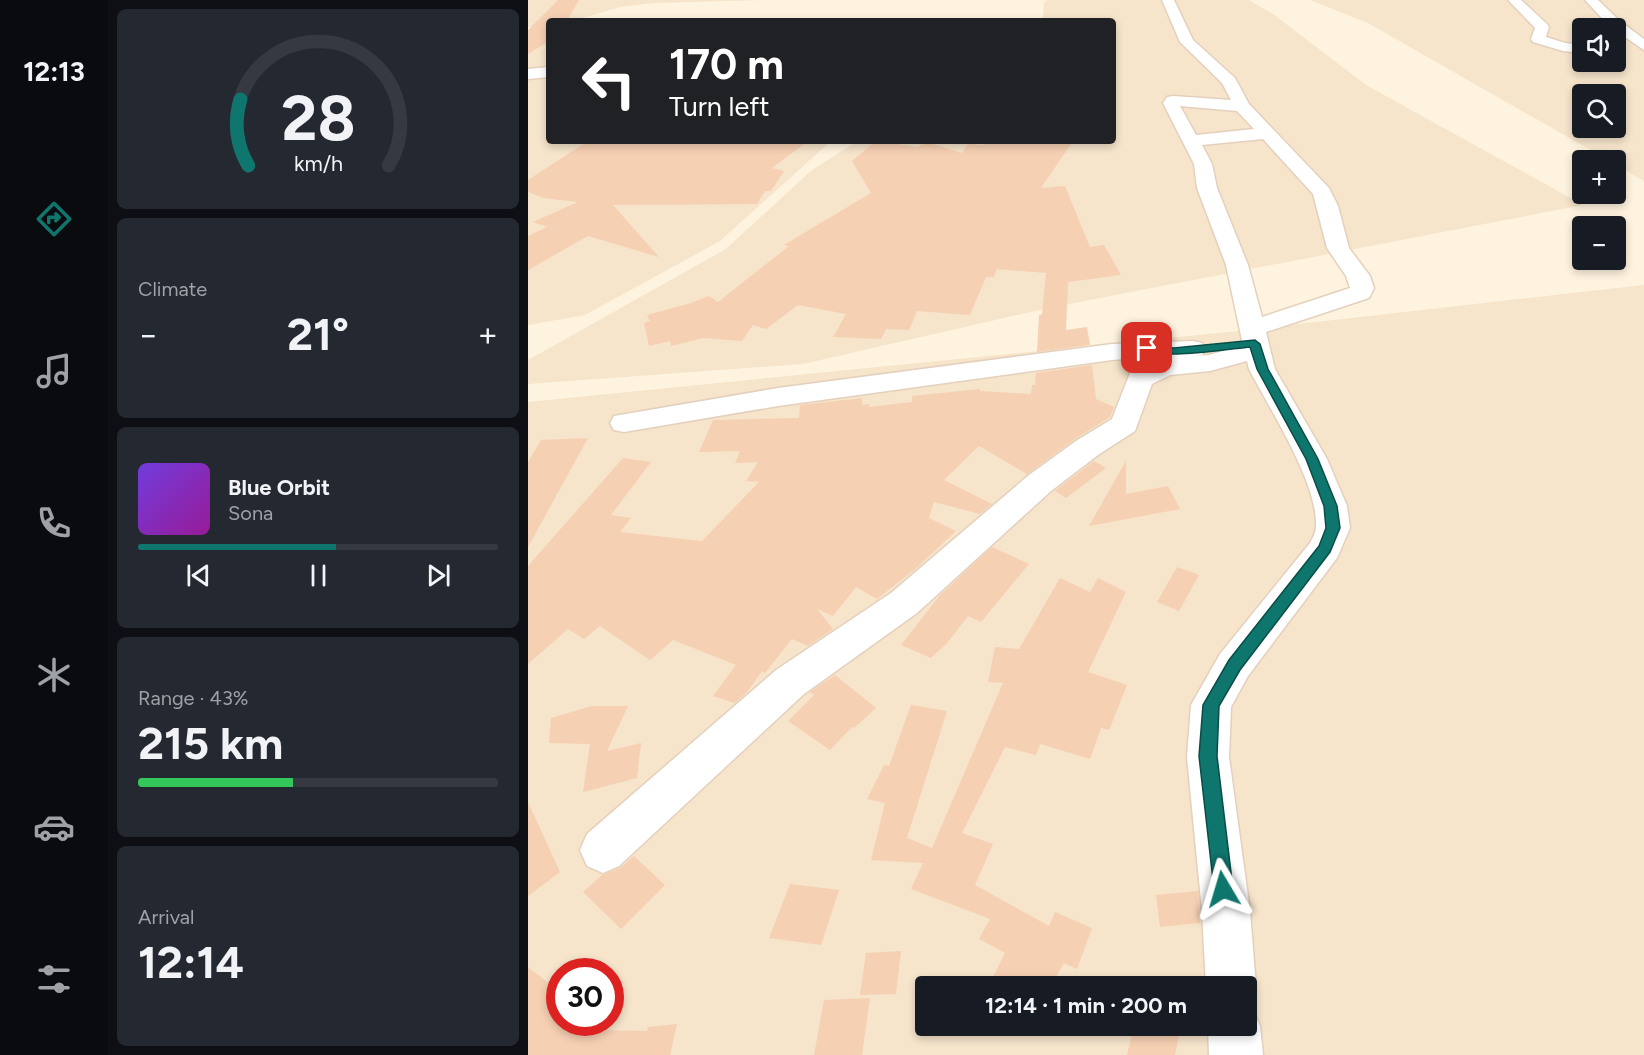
<!DOCTYPE html>
<meta charset="utf-8">
<style>
body{margin:0;font-family:Figtree,sans-serif;background:#242831;color:#f1f3f6;height:100vh;display:flex;flex-direction:column;font-size:22px;white-space:nowrap}
*{box-sizing:border-box;margin:0}
p{font-size:20px;color:#9ea1a6}
.icon{flex:none;width:33px;height:33px;fill:none;stroke:currentColor;stroke-width:2;stroke-linecap:round;stroke-linejoin:round}
.map{position:relative;flex:1;overflow:hidden}
.details{display:flex;flex-direction:column;gap:9px;padding:9px;background:#0d0f14;width:420px}
.details>*{flex:none}
.guide{position:absolute;left:18px;top:18px;width:570px;height:126px;border-radius:6px;box-shadow:0 3px 9px #0003;background:#202124;color:#fff;overflow:hidden}
.buttons{position:absolute;left:1044px;top:18px;display:grid;gap:12px}
.buttons a{display:grid;place-items:center;width:54px;height:54px;border-radius:6px;background:#171b24;box-shadow:0 3px 9px #0003;font-size:30px}
.speed{position:absolute;left:18px;top:958px;display:flex;gap:12px;font-size:30px;font-weight:700;text-align:center}
.speed>*{display:grid;place-content:center;width:78px;height:78px;border-radius:50%;background:#171b24;box-shadow:0 3px 9px #0003;line-height:1}
.speed .limit{border:9px solid #d22;background:#fff;color:#111}
.pin{position:absolute;display:grid;place-items:center;width:51px;height:51px;color:#fff;margin:-26px;border-radius:12px;box-shadow:0 3px 9px #0006}
.me{position:absolute;width:66px;margin:-33px;rotate:353deg;stroke-linejoin:round;filter:drop-shadow(0 0 4px #0008)}
.turn{display:flex;align-items:center;gap:21px;height:126px;padding:0 24px;font-size:27px}
.turn .icon{width:78px;height:78px;stroke-width:2.5}
.turn b{display:block;font-size:42px;line-height:51px}
.big{font-size:45px;font-weight:700;line-height:1.1}
.details .widget{flex:1;display:flex;flex-direction:column;justify-content:center;gap:9px;min-width:0;padding:0 21px;border-radius:9px;background:#242831}
.details .dial{align-items:center;gap:0}
.dial svg{height:156px;overflow:visible;fill:none;stroke:#363941;stroke-width:7;stroke-linecap:round;text-anchor:middle}
.dial text{fill:#f1f3f6;stroke:none}
.song{display:flex;align-items:center;gap:18px}
.cover{width:72px;height:72px;border-radius:9px;background:linear-gradient(135deg,hsl(260 70% 55%),hsl(300 70% 35%))}
.played{height:6px;border-radius:3px;background:linear-gradient(90deg,#0f766e 55%,#363941 55%)}
.keys{display:flex;justify-content:space-around;direction:ltr}
.heat{display:flex;justify-content:space-between;align-items:center;font-size:33px;direction:ltr}
.charge{height:9px;border-radius:4px;background:linear-gradient(90deg,#34c759 43%,#363941 0)}
.trip{position:absolute;left:387px;top:976px;width:342px;height:60px;border-radius:6px;background:#171b24;box-shadow:0 3px 9px #0003;font-weight:700;line-height:60px;text-align:center}
main{display:flex;flex:1;min-height:0}
.tabs{display:flex;flex-direction:column;width:108px;justify-content:space-around;align-items:center;background:#090b0e;color:#9ea1a6}
.tabs .icon{width:42px;height:42px}
.tabs .current{color:#0f766e}
.tabs b{font-size:27px;color:#f1f3f6}
.map>svg:first-child{display:block}
.residential{fill:#f6e4cb;fill-rule:evenodd}
.building{fill:#f6d0b3}
.lines{fill:none;stroke-linecap:round;stroke-linejoin:round}
.minor-casing{stroke:#e4d0bc;stroke-width:3}
.minor{fill:#fff;fill-rule:evenodd}
.route{fill:#0f766e;stroke:#0a4d48;stroke-width:1.5}
</style>
<main>
<nav class="tabs">
<b>12:13</b>
<svg class="icon current" aria-label="directions" viewBox="0 0 24 24"><path d="M12 3l9 9-9 9-9-9zM9 14v-3h6M13 9l2 2-2 2"/></svg>
<svg class="icon" aria-label="music" viewBox="0 0 24 24"><path d="M9 18V5l10-2v13"/><circle cx="6" cy="18" r="3"/><circle cx="16" cy="16" r="3"/></svg>
<svg class="icon" aria-label="phone" viewBox="0 0 24 24"><path d="M5 4h4l2 5-3 2q2 4 5 5l2-3 5 2v4C11 20 4 13 5 4z"/></svg>
<svg class="icon" aria-label="climate" viewBox="0 0 24 24"><path d="M12 3v18M4 7l16 10M4 17L20 7"/></svg>
<svg class="icon" aria-label="car" viewBox="0 0 24 24"><path d="M5 17H2v-5l4-1 3-4h7l3 4 3 1v5h-3M9 17h6M6 11h13"/><circle cx="7" cy="17" r="2"/><circle cx="17" cy="17" r="2"/></svg>
<svg class="icon" aria-label="filters" viewBox="0 0 24 24"><path d="M4 7h16M4 17h16"/><circle cx="9" cy="7" r="2"/><circle cx="15" cy="17" r="2"/></svg>
</nav>
<section class="details">
<div class="widget dial"><svg viewBox="0 0 100 80">
<path d="M14 69A42 42 0 1 1 86 69"/>
<path d="M14 69A42 42 0 0 1 10 35" stroke="#0f766e"/>
<text x="50" y="56" font-size="32" font-weight="700">28</text>
<text x="50" y="72" font-size="11">km/h</text>
</svg></div>
<div class="widget"><p>Climate</p>
<div class="heat"><a>−</a><b class="big">21°</b><a>+</a></div>
</div>
<div class="widget">
<div class="song"><i class="cover"></i><div><b>Blue Orbit</b><p>Sona</p></div></div>
<div class="played"></div>
<div class="keys"><svg class="icon" aria-label="previous" viewBox="0 0 24 24"><path d="M18 5L8 12l10 7zM5 5v14"/></svg><svg class="icon" aria-label="pause" viewBox="0 0 24 24"><path d="M8 5v14M16 5v14"/></svg><svg class="icon" aria-label="next" viewBox="0 0 24 24"><path d="M6 5l10 7-10 7zM19 5v14"/></svg></div>
</div>
<div class="widget"><p>Range · 43%</p><b class="big">215 km</b><div class="charge"></div></div>
<div class="widget"><p>Arrival</p><b class="big">12:14</b></div>
</section>
<div class="map">
<svg width="1116" height="1055" viewBox="0 0 1116 1055">
<rect width="100%" height="100%" fill="#fef3de"/>
<!-- residential -->
<g class="residential">
<path d="M0,0H234L125,3L92,7L45,21H21V25L0,27Z"/>
<path d="M519,0H721L745,14L838,85L1055,205L520,308L275,364L0,384V360L198,249L284,170L330,141H585V21H515L516,2Z"/>
<path d="M782,0H1116V181L1088,165V160H1080L840,23ZM1054,28H1088V62H1054ZM1054,94H1088V128H1054Z"/>
<path d="M0,31H21V141H303L192,241L57,315L0,325Z"/>
<path d="M1116,285V1055H0V402L710,331ZM32,972H82V1023H32ZM398,987H718V1026H398Z"/>
</g>
<!-- building -->
<g class="building">
<path d="M30,0H51L39,21H21V41L0,54V30Z"/>
<path d="M60,141H280L244,168L256,171L243,191H237L229,204L85,205L131,257L60,236L0,270V236L19,227L5,222L50,202L15,198L0,192V180Z"/>
<path d="M348,141L389,147L399,142L434,153L440,144L456,145L459,141H545L513,188L537,186L562,247L576,245L593,275L540,282L538,330L559,327L562,345L509,352L511,315L514,314L518,273L469,269L466,277H458L442,315L389,311L381,330L358,329L353,339L305,337L318,314L270,305L238,329L225,325L214,341L175,338L143,346L142,341L121,346L116,323L122,321L119,315L163,303L181,296L190,302L261,246L256,245L343,193L324,161Z"/>
<path d="M564,365L568,399L586,407L582,417L547,439L499,474L451,446L416,480L464,504L452,514L406,502L401,518L428,531L387,569L349,599L328,587L305,616L289,609L305,629L280,646L264,639L237,673L234,671L220,691L207,703L185,696L208,665L145,640L122,660L72,626L56,639L40,629L0,664V566L95,458L123,462L83,515L103,518L92,532L174,541L231,482L218,481L230,462L207,463L212,451L171,452L185,420L271,418L272,405L334,398V405L341,404V407L384,402V396L452,389V391L503,394L504,385H507L508,373Z"/>
<path d="M60,438L0,547V462L13,440Z"/>
<path d="M566,461L578,468L538,498L527,491Z"/>
<path d="M598,461V494L640,486L652,509L561,526Z"/>
<path d="M464,547L501,564L453,622L440,616L420,642L403,658L373,645L412,595Z"/>
<path d="M649,567L671,575L651,611L629,602Z"/>
<path d="M532,578L562,592L570,578L598,592L560,672L599,685L581,730L573,728L562,759L512,744L508,755L477,747L434,833L465,844L447,885L521,926L527,912L564,928L549,969L536,963L522,987H483L465,977L477,953L451,939L462,919L383,889L395,863L343,860L357,803L339,799L356,765L361,766L383,705L419,711L379,838L404,848L475,683L460,682L467,647L491,649Z"/>
<path d="M307,675L348,708L326,728L324,727L302,750L260,721L286,695L282,692Z"/>
<path d="M64,706H100L79,751L113,743L109,778L55,792L62,744L21,743L23,718Z"/>
<path d="M0,802L32,872L0,896Z"/>
<path d="M106,856L137,885L93,929L55,892L74,875L92,868Z"/>
<path d="M262,884L311,890L293,945L241,938Z"/>
<path d="M670,891L672,923L632,927L628,895Z"/>
<path d="M373,951L368,994L332,995L338,953Z"/>
<path d="M0,967L32,992V1023H71L68,1030L119,1031L120,1027L149,1024L142,1055H0Z"/>
<path d="M651,977L676,984V987H650Z"/>
<path d="M342,998L334,1055H286L296,1000Z"/>
<path d="M606,1026H653L647,1055H599Z"/>
</g>
<g class="lines">
<!-- minor casing -->
<g class="minor-casing">
<g id="minor">
<path d="M634,0H646L665,40L707,78L721,104L801,188L810,206L821,248L842,276L846,288L841,298L738,332L747,369L799,459L819,506L822,528L809,558L720,676L703,707L701,757L722,911L728,987L720,1006L724,1008L732,1026L735,1055H681L680,1026H718V987H678L674,911L659,757L663,705L692,654L782,543C785,538 788,532 788,526C790,483 741,408 721,369L719,361L682,371L642,375L624,384L607,431L570,455L523,491L389,613L276,694L91,866L75,873L59,866L52,850L59,834L248,670L363,593L501,475L548,441L584,419L602,373L627,361L641,359L619,357L584,360L250,406L96,432L86,430L82,423L86,416L250,388L584,344L665,341L674,343L678,349L674,355L667,356L681,355L715,345L698,265L669,188L666,164L635,103L639,97L645,96L703,100L694,83L652,42ZM652,106L709,111L726,129L668,135ZM735,139L785,194L799,248L818,276L822,288L734,317L720,265L689,188L684,164L674,145Z"/>
<path d="M980,0H993L1019,24L1021,27L1018,37L1037,43L1054,45V53L1035,51L1005,42L1003,39L1007,28Z"/>
<path d="M1057,0H1070L1093,22L1116,39V50L1088,31V28H1083Z"/>
<path d="M21,67V77L0,79V69Z"/>
</g>
</g>
<!-- minor -->
<use href="#minor" class="minor"/>
</g>
<!-- route -->
<path class="route" d="M727,340L732,344L740,369L790,459L809,506L812,528L802,552L712,670L691,706L689,756L705,889L702,896L695,899L689,896L686,889L671,756L675,705L701,660L791,546L798,528L796,506L778,459L729,369L722,347C700,349 629,361 613,348L619,345L646,348Z"/>
</svg>
<div class="buttons">
<a><svg class="icon" aria-label="sound" viewBox="0 0 24 24"><path d="M4 9h4l5-4v14l-5-4H4zM17 9q2 3 0 6"/></svg></a>
<a><svg class="icon" aria-label="search" viewBox="0 0 24 24"><circle cx="10" cy="10" r="6"/><path d="M15 15l6 6"/></svg></a>
<a>+</a>
<a>−</a>
</div>
<div class="speed"><div class="limit">30</div></div>
<div class="pin" style="left:619px;top:348px;background:#d93025"><svg class="icon" aria-label="arrive" viewBox="0 0 24 24"><path d="M6 21V4h12l-3 4 3 4H6"/></svg></div>
<svg class="me" style="left:695px;top:889px" viewBox="-20 -20 40 40"><path d="M0-17L14 15 0 8-14 15z" fill="#0f766e" stroke="#fff" stroke-width="4"/></svg>
<div class="trip">12:14 · 1 min · 200 m</div>
<div class="guide">
<div class="turn"><svg class="icon" aria-label="left" viewBox="0 0 24 24"><path d="M17 20v-9H6M10 6l-5 5 5 5"/></svg><div><b>170 m</b>Turn left</div></div>
</div>
</div>
</main>
